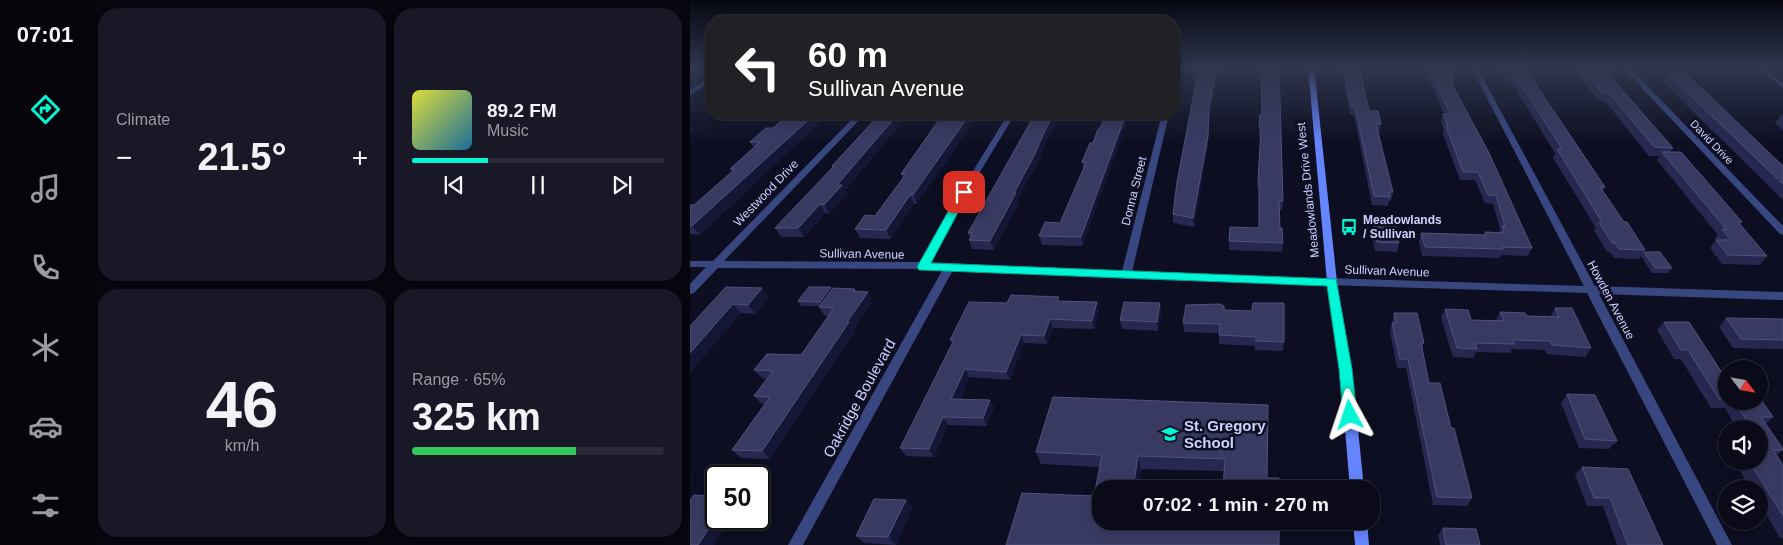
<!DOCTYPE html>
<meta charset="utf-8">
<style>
body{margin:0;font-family:Arial,sans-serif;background:#181826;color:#f1f3f6;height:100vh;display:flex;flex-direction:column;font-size:19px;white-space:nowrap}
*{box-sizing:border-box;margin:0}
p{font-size:16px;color:#999aa2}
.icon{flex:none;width:28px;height:28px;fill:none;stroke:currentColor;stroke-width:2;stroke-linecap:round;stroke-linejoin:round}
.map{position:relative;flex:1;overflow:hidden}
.drawer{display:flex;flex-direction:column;gap:8px;padding:8px;background:#06060e;width:600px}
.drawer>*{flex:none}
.guide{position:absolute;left:15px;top:15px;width:475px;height:105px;border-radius:20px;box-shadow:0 2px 12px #0003,0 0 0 1px #2a2b38;background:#202124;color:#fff;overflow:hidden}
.needle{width:32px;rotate:121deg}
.controls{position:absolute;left:1028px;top:360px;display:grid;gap:10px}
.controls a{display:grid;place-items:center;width:50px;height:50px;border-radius:50%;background:#0a0a19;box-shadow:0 2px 12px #0003,0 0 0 1px #2a2b38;font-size:25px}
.speed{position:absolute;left:15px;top:465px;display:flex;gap:10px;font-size:25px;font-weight:700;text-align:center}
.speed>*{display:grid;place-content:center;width:65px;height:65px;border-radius:50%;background:#0a0a19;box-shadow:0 2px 12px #0003,0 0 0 1px #2a2b38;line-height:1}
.speed .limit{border:2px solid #111;border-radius:8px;background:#fff;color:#111}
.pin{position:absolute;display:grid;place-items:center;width:42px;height:42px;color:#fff;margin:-21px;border-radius:10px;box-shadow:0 2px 8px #0006}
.me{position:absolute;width:55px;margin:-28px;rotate:355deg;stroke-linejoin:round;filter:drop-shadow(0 0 4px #0008)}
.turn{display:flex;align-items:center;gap:18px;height:105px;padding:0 20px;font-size:22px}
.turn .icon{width:65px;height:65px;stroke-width:2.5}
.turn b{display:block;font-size:35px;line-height:42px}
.big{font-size:38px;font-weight:700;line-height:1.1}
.drawer .tile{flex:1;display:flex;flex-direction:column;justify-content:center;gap:8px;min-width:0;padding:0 18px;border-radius:20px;background:#181826}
.drawer .dial{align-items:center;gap:0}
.dial b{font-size:65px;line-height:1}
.song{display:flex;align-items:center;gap:15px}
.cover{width:60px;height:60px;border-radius:8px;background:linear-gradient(135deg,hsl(60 70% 55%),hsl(200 70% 35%))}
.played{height:5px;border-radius:2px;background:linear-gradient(90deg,#01f6d5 30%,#2a2b38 30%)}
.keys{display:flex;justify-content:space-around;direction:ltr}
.heat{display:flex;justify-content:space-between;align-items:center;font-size:28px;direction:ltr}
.charge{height:8px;border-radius:4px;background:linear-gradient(90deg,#34c759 65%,#2a2b38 0)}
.drawer .tiles{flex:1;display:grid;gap:8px;grid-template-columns:repeat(2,1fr)}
.trip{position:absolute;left:402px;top:480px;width:288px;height:50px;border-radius:20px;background:#0a0a19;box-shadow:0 2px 12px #0003,0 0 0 1px #2a2b38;font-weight:700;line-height:50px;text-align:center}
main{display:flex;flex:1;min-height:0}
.dock{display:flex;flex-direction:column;width:90px;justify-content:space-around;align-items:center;background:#04040a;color:#999aa2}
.dock .icon{width:35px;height:35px}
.dock .on{color:#01f6d5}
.dock b{font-size:22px;color:#f1f3f6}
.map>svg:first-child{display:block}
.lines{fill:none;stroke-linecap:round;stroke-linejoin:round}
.street{fill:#384780;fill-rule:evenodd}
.secondary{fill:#6585fe;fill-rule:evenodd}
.wall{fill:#26284f}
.shaded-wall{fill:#141635}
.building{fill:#383a62;stroke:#4f527b}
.route{fill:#01f6d5;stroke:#01a08a}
.labels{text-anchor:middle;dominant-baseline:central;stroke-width:5;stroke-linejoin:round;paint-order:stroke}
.far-street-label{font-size:11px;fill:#cdd3ff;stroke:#0d0e21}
.street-label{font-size:12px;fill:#cdd3ff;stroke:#0d0e21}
.poi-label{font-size:12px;font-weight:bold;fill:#cdd3ff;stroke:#0d0e21;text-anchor:start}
.near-street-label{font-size:15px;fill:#cdd3ff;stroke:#0d0e21}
.near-poi-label{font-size:15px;font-weight:bold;fill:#cdd3ff;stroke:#0d0e21;text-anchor:start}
</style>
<main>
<nav class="dock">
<b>07:01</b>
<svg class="icon on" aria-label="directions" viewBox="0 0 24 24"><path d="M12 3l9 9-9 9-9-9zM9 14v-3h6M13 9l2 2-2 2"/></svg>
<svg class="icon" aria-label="music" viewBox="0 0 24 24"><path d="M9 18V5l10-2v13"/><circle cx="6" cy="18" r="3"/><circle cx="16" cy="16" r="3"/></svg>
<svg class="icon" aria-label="phone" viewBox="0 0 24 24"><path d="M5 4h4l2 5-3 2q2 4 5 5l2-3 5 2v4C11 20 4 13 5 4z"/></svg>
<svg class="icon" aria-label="climate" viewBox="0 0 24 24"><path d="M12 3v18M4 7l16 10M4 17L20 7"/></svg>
<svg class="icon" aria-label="car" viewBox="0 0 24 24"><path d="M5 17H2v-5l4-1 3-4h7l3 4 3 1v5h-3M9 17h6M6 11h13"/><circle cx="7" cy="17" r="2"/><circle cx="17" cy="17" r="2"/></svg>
<svg class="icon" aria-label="filters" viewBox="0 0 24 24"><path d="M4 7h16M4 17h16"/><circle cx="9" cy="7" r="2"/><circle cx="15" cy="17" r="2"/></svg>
</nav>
<section class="drawer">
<div class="tiles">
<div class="tile"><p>Climate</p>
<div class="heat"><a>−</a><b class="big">21.5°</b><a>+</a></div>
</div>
<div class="tile">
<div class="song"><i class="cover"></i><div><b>89.2 FM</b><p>Music</p></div></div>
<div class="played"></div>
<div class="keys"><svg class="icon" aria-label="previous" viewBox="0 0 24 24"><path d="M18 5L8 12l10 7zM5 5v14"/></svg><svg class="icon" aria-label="pause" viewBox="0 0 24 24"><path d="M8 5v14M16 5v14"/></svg><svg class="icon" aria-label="next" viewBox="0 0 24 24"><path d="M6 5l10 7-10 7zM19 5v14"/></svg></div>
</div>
<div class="tile dial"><b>46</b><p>km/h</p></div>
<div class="tile"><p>Range · 65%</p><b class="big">325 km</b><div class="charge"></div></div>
</div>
</section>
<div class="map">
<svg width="1093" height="545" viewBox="0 0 1093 545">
<rect width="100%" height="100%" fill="#0d0e21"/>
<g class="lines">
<!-- street -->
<g class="street">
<path d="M484,67H490L487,81L484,83Z"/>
<path d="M781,67H787L905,286L1093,292V300L909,294L1042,545H1027L897,293L436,279L263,270L113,545H98L253,269L28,268L4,293L0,294V284L16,267H0V261H23L167,114H175L34,261L231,262L270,192L318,114H325L278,192L240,262L432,271L472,114H479L442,272L894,286Z"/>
<path d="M932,67H939L1093,226V235L1090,234Z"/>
<path d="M1066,67H1073L1093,83V88Z"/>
<path d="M21,76V81L0,95V90Z"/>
</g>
<!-- secondary -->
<g class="secondary">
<path d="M618,67H624L647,282L662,369L674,489H660L650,369L637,282Z"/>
<path d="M663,521H677L679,545H665Z"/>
</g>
</g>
<!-- wall -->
<g class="wall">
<path d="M509,67H529L528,75H526L519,118L518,145L504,227L483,223V214Z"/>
<path d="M651,67H669L679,111L691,124L690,132H688L703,192L701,201H699L698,206L682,205L664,115L660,114Z"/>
<path d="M739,67H759L764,78L763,84L842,248L838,256L811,255L809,258L732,256L729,242L731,233L794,235L795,232H809L810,229L803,204L795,203L785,180H770L753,134L754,130L751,122L753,114H754L738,78L740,70Z"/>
<path d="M808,67H834L915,187L913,191L934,222L955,250L949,259L924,258L920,252H917L904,230L906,228L863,158L865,153L822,83H818Z"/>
<path d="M882,67H916L923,75L922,78L983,148L980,152L1052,222L1050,225L1077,256L1070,265L1032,264L1020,248L1026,240L1025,238L1028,235L967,160L970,156H959L915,101H909Z"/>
<path d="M978,74L1093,166V200L973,82Z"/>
<path d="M99,114H138L10,235L0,234V205H4L42,172L40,169L64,148L60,142L83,128Z"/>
<path d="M190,114H219L157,188L155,190L157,194L139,214L135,213L114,237H91L85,228L143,168L142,166Z"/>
<path d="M252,114L227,204H224L201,239L170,238L165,229L185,216L213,178L211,174L250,119L249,117Z"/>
<path d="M345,114H370L357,139L348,162L328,199L329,202L304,250L282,249L279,240L280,238L278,233Z"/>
<path d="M570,114L593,201L592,210H589L590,228L593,243L592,252L539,250V241L569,228V188H567L571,136H569Z"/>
<path d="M1091,115H1093V130L1085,123Z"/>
<path d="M410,129L393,246L352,245L349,236L370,223L393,169L392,162Z"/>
<path d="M683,223L709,243L707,252L685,251L681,232Z"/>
<path d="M954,252L982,268L978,273H962L951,256Z"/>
<path d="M36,287L79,297L65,314L51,313L0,372Z"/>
<path d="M142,289H165L167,292L183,301L164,329L165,331L80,459L51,458L42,450L75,404H72L64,396L77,379L72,378L64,370L111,355L138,316H135L129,307V306H111L108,301Z"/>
<path d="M370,301L407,302L409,311L404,329L363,328L357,344L334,343L320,380L279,377L270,399L300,400L304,408L297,426L258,425L244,457L216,456L210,448L262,343L260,340L317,303Z"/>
<path d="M865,308L901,348L895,357L857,354L855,350L822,349L820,353L786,352L783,358L763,357L751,318L755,309L781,320H806L810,312L837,316L860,317Z"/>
<path d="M534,310L594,342L593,351L565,350V346L529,344V333L494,332L493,323Z"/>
<path d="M472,312L468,331L432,329L430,320Z"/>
<path d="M704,313L734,343L732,350L739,383L761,428L782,498L777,506L743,505L716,368H707L700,332Z"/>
<path d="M1036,318L1093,319V349L1043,348L1029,327Z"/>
<path d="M974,322L1034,376H1036V401H1069L1083,417L1076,424L1093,450L1087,455L1093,465V538H1090L1069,502V489H1061L1044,461H1069V429H1036V448L1029,435L1038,427H1046L1035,408H1021L991,359H984L967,330Z"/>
<path d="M877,394L927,441L919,449L889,448L871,403Z"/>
<path d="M578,405L577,478L589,489L534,471L451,469L448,489H411L404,496L410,467L351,464L346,452Z"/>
<path d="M892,467L973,545H927L913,506H897L885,475Z"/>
<path d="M216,500L222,508L206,545L174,543L166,536Z"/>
<path d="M753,528L790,545H750L748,535Z"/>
</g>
<!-- shaded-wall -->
<g class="shaded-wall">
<path d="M526,68V75L519,118L518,145L504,227L503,218L519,110Z"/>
<path d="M125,114H138L10,235L2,226Z"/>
<path d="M208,114H219L157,188L155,190L157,194L139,214L134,205L152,179Z"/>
<path d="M280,114H289L227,204L223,195Z"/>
<path d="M364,114H370L357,139L348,162L328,199L329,202L304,250L300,241Z"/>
<path d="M436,114H440L393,246L391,237Z"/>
<path d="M0,125L4,131L0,134Z"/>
<path d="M220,195L224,204L201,239L196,230Z"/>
<path d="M130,204L135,213L114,237L108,228Z"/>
<path d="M141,287L144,292L133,306L130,302Z"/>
<path d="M72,288L79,297L65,314L58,305Z"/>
<path d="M178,292L183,301L164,329L165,331L80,459L72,451L157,322Z"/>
<path d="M407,302L409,311L404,329L402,321Z"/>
<path d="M470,303L472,312L468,331L467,322Z"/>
<path d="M43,304L51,313L0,372V353Z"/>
<path d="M360,319L363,328L357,344L354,336Z"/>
<path d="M331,335L334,343L320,380L316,372Z"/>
<path d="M275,369L279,377L266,407L261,399Z"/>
<path d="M300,400L304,408L297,426L293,418Z"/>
<path d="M253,417L258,425L244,457L239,449Z"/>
<path d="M448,456L451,469L448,489H443Z"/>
<path d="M216,500L222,508L206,545L198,537Z"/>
<path d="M26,518V519H41L24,545H8Z"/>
</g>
<!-- building -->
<g class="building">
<path d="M509,67H528L526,68L519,110L518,136L503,218L483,214L487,182Z"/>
<path d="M571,67H589L593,201H589L590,228H592L593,243L539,241L540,227L569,228V180H568L571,128H569L570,114H572Z"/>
<path d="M653,67H669L679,111H688L691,124H686L703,192H699L700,197L684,196L665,106H661Z"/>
<path d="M744,67H759L764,78H760L766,92L799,153L842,248L812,247L813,249L735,247L731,233L796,235L795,232L814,233L812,226H815L806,195H798L788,172H773L756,126H758L753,114H760L740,70H745Z"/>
<path d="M815,67H834L915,187H910L934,222H937L955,250L929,249L925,243H922L909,222H912L867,149H872L825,75H820Z"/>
<path d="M891,67H916L923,75L920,76L983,148L964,147L919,93H913Z"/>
<path d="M978,74H997L1093,166V184Z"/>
<path d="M99,114H125L2,226H0V205H4L45,169H40L70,142H60L76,128H83Z"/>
<path d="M190,114H208L147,185H152L134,205L130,204L108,228H85L144,166H142Z"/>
<path d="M252,114H280L223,195H220L196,230L165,229L175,215L185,216L216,174H211L251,117H249Z"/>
<path d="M345,114H364L355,130L345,154L324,193H326L300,241L279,240L283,233H278Z"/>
<path d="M416,114H436L391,237L349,236L355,222L370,223L396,163L392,162L400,143H403L408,129H410Z"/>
<path d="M972,152H991L1052,222H1048L1077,256L1038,255L1026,240H1041L1032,229L1037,230Z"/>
<path d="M683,223L705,224L709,243L687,242Z"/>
<path d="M954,252H970L982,268H965Z"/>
<path d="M36,287L72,288L58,305L43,304L0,353V326Z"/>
<path d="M119,287H141L130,302L108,301Z"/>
<path d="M143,288L165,289L163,291L178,292L157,322H159L72,451L42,450L80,397L64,396L83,371L64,370L77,354L111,355L144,308L129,307Z"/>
<path d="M321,295L369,297L367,301L407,302L402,321L360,319L354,336L331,335L316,372L275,369L261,399L300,400L293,418L253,417L239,449L210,448L264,340H260L279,302L317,303Z"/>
<path d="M434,302L470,303L467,322L430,320Z"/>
<path d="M563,303H594V342L566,341V337L529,335L530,324L493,323L496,305L530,304L534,306V310L562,311Z"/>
<path d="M865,308H882L901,348L862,345L860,341L823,340L825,344L785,343L787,349L767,348L755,309L778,310L781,320L814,321L810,312L835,313L837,316L869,317Z"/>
<path d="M704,313H727L734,343H731L739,383H750L761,428H764L782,498L747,497L718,359H710L702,323H706Z"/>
<path d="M1036,318L1093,319V340L1051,339Z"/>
<path d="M974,322H999L1034,376H1036V399H1029L998,350H991Z"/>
<path d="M877,394L905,395L927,441L895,439Z"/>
<path d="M363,397L578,405L577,478H589V489H533L535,459L448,456L443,489H411V521H589V545H316L332,493L404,496L412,455L346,452Z"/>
<path d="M1069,397L1083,417H1071L1093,449V450H1083L1093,465V516L1059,461H1069V429H1039L1038,427H1061L1044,401H1069Z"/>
<path d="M892,467L938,469L973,545H938L920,498H904Z"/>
<path d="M4,495L26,496V518L8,545H0V500Z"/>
<path d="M184,499L216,500L198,537L166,536Z"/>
<path d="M753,528L786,529L790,545H756Z"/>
</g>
<!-- sky -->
<linearGradient id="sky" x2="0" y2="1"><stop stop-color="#070812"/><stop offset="0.47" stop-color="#2f364e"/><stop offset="1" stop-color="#2f364e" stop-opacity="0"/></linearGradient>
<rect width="1093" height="143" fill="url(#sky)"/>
<!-- route -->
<path class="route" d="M274,189L279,192L241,263L646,279L662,369L667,415L665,419L660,421L655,419L653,415L649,369L637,286L229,270L227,267L269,192Z"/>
<!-- icons -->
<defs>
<g id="bus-bare" transform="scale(1.35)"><path d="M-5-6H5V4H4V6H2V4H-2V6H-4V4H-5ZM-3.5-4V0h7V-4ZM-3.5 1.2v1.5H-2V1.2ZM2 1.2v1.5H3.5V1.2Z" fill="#01f6d5" stroke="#0d0e21" stroke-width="2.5" paint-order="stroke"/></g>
<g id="school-bare" transform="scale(1.35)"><path d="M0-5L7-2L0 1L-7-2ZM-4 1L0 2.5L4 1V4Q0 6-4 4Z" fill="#01f6d5" stroke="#0d0e21" stroke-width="2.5" paint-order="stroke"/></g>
</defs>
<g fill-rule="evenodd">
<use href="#bus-bare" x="659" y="227"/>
<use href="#school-bare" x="480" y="434"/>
</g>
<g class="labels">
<!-- far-street labels -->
<g class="far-street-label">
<text transform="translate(1022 142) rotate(46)">David Drive</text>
</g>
<!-- street labels -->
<g class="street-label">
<text transform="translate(618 190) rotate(-96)">Meadowlands Drive West</text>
<text transform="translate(444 191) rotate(-76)">Donna Street</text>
<text transform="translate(76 193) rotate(-46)">Westwood Drive</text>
<text transform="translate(172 254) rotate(1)">Sullivan Avenue</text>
<text transform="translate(697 271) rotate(2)">Sullivan Avenue</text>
<text transform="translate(921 300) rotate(62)">Howden Avenue</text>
</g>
<!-- poi labels -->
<g class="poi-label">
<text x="673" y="220">Meadowlands<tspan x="673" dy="14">/ Sullivan</tspan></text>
</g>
<!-- near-street labels -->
<g class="near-street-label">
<text transform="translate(169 398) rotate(-61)">Oakridge Boulevard</text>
</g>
<!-- near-poi labels -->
<g class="near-poi-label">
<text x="494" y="425">St. Gregory<tspan x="494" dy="17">School</tspan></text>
</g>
</g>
</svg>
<div class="controls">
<a><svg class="needle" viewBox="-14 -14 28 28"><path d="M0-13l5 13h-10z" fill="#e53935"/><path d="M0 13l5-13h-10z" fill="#999aa2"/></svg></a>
<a><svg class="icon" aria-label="sound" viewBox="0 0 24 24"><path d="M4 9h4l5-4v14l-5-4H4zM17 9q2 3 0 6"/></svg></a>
<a><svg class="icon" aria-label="layers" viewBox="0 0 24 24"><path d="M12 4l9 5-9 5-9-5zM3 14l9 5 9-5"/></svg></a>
</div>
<div class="speed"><div class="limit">50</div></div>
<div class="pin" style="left:274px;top:192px;background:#d93025"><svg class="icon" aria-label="arrive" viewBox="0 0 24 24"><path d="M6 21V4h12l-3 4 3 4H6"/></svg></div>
<svg class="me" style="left:660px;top:415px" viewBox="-20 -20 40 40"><path d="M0-17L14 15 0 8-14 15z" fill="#01f6d5" stroke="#fff" stroke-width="4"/></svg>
<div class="trip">07:02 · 1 min · 270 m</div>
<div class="guide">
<div class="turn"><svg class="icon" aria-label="left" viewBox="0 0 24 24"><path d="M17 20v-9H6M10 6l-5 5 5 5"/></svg><div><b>60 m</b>Sullivan Avenue</div></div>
</div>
</div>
</main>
